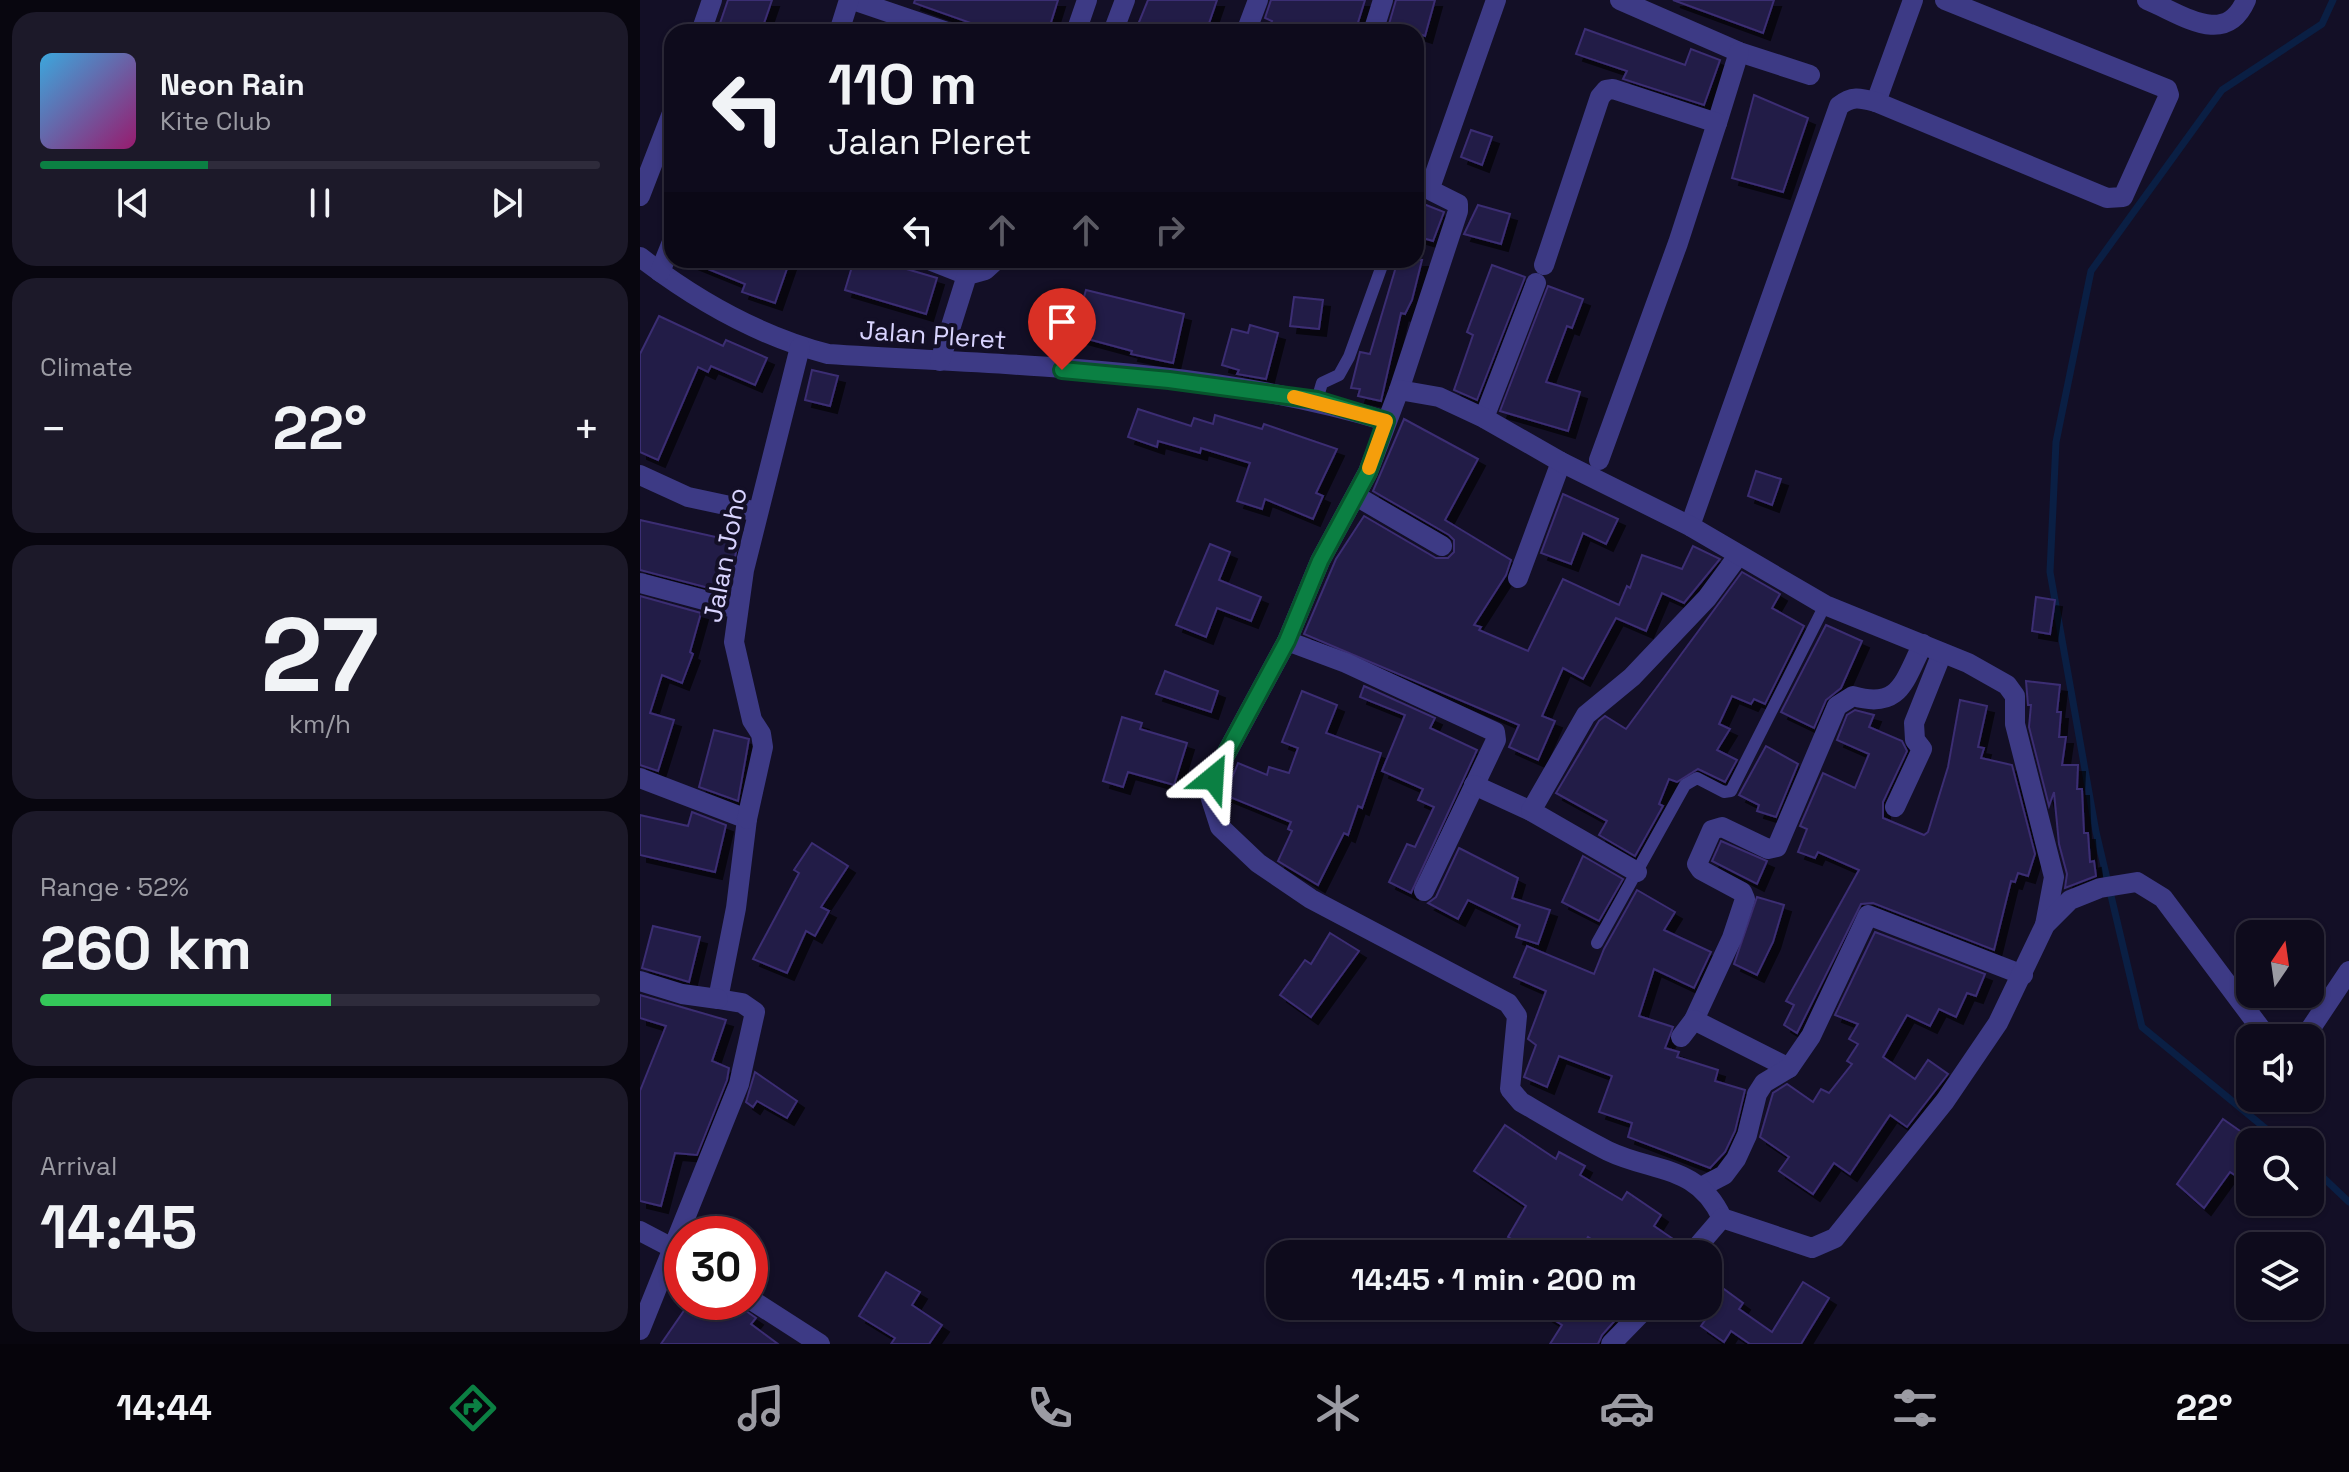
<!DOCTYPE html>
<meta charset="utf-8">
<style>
body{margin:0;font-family:"Space Grotesk",sans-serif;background:#1c1929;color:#f1f3f6;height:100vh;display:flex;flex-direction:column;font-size:30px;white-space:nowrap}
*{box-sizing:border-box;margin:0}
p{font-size:26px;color:#9b9ba3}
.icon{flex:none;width:44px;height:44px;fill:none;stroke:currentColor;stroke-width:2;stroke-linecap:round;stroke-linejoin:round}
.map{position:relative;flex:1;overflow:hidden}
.panel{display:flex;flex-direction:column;gap:12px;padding:12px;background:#08060f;width:640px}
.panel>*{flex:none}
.hud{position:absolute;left:24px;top:24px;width:760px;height:244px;border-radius:24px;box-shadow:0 2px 6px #0004,0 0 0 2px #2e2b3b;background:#0e0b1c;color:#f1f3f6;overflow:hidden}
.needle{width:52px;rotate:13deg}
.controls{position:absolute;left:1596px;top:920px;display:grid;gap:16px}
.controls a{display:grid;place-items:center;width:88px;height:88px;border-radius:16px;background:#0e0b1c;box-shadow:0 2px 6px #0004,0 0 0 2px #2e2b3b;font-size:40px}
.speed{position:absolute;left:24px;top:1216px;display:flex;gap:16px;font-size:40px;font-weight:700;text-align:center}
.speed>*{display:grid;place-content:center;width:104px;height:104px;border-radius:50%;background:#0e0b1c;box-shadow:0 2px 6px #0004,0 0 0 2px #2e2b3b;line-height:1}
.speed .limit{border:12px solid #d22;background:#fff;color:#111}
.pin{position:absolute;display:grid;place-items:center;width:68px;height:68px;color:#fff;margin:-82px -34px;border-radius:50% 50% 50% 0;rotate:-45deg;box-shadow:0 0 8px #0007}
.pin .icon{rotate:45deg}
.me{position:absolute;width:88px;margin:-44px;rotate:27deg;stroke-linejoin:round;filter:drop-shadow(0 0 6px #0008)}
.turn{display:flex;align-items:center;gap:28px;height:168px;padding:0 32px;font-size:36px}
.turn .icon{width:104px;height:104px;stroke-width:2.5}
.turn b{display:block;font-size:56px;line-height:68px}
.lanes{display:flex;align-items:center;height:76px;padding:0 32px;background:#0003;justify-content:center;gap:40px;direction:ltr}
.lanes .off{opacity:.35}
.big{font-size:60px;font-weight:700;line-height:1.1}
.panel .tile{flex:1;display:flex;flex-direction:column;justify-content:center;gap:12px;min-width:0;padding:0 28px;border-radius:24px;background:#1c1929}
.panel .dial{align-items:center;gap:0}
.dial b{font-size:104px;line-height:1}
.song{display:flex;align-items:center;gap:24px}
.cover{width:96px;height:96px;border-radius:12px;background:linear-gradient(135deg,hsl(200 70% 55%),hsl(320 70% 35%))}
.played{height:8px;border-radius:4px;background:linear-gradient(90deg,#0b8043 30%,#2e2b3b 30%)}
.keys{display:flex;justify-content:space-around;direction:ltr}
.heat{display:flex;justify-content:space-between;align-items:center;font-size:44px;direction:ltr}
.charge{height:12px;border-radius:6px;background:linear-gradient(90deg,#34c759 52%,#2e2b3b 0)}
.trip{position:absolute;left:626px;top:1240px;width:456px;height:80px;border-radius:24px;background:#0e0b1c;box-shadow:0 2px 6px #0004,0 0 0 2px #2e2b3b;font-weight:700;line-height:80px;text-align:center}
.tabs{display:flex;height:128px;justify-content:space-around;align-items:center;background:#06040b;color:#9b9ba3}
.tabs .icon{width:56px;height:56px}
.tabs .selected{color:#0b8043}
.tabs b{font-size:36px;color:#f1f3f6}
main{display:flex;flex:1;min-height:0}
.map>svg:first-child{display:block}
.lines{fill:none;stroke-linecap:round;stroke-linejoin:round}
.stream{stroke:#0a1f44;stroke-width:7}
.building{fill:#241b47;stroke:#3b2d73;stroke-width:2;filter:url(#shadow)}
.lane{stroke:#3d3a85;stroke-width:12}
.street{stroke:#3d3a85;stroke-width:20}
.route-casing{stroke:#07532c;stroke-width:20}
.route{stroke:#0b8043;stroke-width:14}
.slow{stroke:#f59e0b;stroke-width:14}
.labels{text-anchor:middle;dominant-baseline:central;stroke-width:8;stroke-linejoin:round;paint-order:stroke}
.street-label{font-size:26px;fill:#d9d4ff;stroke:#130f26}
</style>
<main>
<section class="panel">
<div class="tile">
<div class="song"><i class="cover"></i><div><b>Neon Rain</b><p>Kite Club</p></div></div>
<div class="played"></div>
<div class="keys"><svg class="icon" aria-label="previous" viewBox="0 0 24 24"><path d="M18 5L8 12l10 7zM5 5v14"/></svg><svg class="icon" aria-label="pause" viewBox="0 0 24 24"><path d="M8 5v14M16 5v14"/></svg><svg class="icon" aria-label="next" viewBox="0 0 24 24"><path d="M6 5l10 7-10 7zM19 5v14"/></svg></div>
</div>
<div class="tile"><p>Climate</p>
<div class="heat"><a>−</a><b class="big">22°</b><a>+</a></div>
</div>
<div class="tile dial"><b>27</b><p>km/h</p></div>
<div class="tile"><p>Range · 52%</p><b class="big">260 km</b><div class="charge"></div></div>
<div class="tile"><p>Arrival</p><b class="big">14:45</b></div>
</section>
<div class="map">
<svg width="1709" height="1344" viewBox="0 0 1709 1344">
<defs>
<filter id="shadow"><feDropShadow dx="7" dy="7" stdDeviation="0" flood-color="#0009"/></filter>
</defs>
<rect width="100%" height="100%" fill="#130f26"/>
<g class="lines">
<!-- stream -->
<g class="stream">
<path d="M1642,1142L1502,1027L1456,832L1410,572L1416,442L1451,271L1582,90L1682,24L1693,0"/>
<path d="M1670,1165L1709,1202"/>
</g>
</g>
<!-- building -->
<g class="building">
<path d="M88,0H132L121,32H77Z"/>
<path d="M275,0H418L408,32H356L274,3Z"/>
<path d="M508,0H577L566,32H509L497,27Z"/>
<path d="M631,0H725L715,32H628L632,21L625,18Z"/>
<path d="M756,0H795L785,36L749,24Z"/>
<path d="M1033,0H1134L1123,33Z"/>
<path d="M945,29L1045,65L1051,49L1080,60L1064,105L983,79L987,71L936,54Z"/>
<path d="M1114,95L1168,118L1143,192L1092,178Z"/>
<path d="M831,130L852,137L842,165L821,157Z"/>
<path d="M776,201L804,212L793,241L776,236Z"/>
<path d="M838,205L870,214L861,244L824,234Z"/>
<path d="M46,260H150L135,303L102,292L105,284Z"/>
<path d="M214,260H236L297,278L286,314L205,290Z"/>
<path d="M758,260H782L772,300L765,314L761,313L741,401L718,396L720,389L711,388L720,352L730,354Z"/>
<path d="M852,265L885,277L837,400L814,390L833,335L827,332Z"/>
<path d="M908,286L943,299L932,328L927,326L906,382L940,392L928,431L860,411Z"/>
<path d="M446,290L544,314L533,363L491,354L492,351L433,335Z"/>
<path d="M654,297L683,300L679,329L650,326Z"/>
<path d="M19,316L83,346L86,340L127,358L115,385L71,366L68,372L58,367L18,460L0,452V354Z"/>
<path d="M610,325L638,333L626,379L597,374L599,370L582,365L592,329L608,333Z"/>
<path d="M172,370L198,376L190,406L165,400Z"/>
<path d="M498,409L551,426L554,418L573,424L575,415L622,429L624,424L697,449L676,493L683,496L673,519L625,499L622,509L597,501L610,463L561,448L560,453L518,441L517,447L488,437Z"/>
<path d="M764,419L838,459L805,520L871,560L866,575L834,625L841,627L839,630L888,651L923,579L979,605L987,586L990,588L1002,555L1042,569L1053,546L1080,559L1044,603L1022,593L1006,631L976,618L943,679L923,668L902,716L915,721L898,760L869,747L879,725L664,634L696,559L724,516L796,558H808L814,552V540L809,535L733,491Z"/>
<path d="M1116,471L1141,479L1132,505L1108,496Z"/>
<path d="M923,494L978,519L966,544L943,533L931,564L901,553Z"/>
<path d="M0,520L98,542L88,593L0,570Z"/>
<path d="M570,544L590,552L579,580L621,597L611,621L577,608L566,637L536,625Z"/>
<path d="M1102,572L1140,594L1132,608L1164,626L1125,704L1114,699L1111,704L1092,696L1079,724L1090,729L1077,750L1097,760L1085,782L1058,769L1037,782L1029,779L1019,804L1023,806L995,856L959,835L967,821L916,793L959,721L965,716L986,729Z"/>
<path d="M0,596L61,613L50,652L53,654L42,683L22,675L10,713L34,720L18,771L0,765Z"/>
<path d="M1396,597L1415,600L1410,634L1392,631Z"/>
<path d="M1186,625L1222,641L1201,688L1186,700L1174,728L1141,712Z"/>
<path d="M525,671L578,691L571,712L516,694Z"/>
<path d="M1386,681L1420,685L1417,712H1421L1419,737H1426L1422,765H1438L1437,789H1442L1444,833H1448L1450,862L1454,861L1456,876L1425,888L1427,874L1419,844L1414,792L1409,806L1389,727L1391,705H1388Z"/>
<path d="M724,686L795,718L790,728L837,750L771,893L749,882L767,844L775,847L794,807L778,800L783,789L742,771L765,715L720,697Z"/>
<path d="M662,691L697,705L686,733L741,753L722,808L718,806L708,835L704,833L678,885L638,861L652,831L648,829L651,822L585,795L598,763L627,775L629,767L649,773L658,748L642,742Z"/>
<path d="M1320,700L1347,706L1338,747L1344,748L1341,758L1372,765L1395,854L1388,876L1378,873L1375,882L1371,881L1354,950L1233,903L1221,904L1157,1033L1144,1025L1154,1005L1146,1001L1219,870L1178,852L1175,858L1158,852L1167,829L1160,826L1183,773L1215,788L1229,754L1197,740L1207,715L1215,710L1234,715L1229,727L1262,741L1267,751L1243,802V818L1284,835L1288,832L1308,767Z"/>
<path d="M482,717L502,723L500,729L547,743L534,785L488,772L483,787L463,781Z"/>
<path d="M74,730L109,739L98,801L59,787Z"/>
<path d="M1126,746L1158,764L1136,817L1117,811L1119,805L1099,795Z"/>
<path d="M52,812L86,825L75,872L0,855V815L48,826Z"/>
<path d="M1081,841L1127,861L1117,884L1072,861Z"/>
<path d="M172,843L208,866L181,907L189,911L175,936L166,931L147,973L113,959L159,873L154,870Z"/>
<path d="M819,848L878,878L872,898L910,910L898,944L876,937L880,925L828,900L818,919L788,903L796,897Z"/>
<path d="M943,856L983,879L959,921L922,902Z"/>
<path d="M997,890L1035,912L1024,930L1071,952L1054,988L1014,969L999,1016L1033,1027L1025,1048L1039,1052L1037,1057L1078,1070L1075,1081L1105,1090L1095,1131L1085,1152L1070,1168L988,1137L992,1123L959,1112L972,1076L919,1056L907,1087L884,1077L896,1045L888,1039L906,991L874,977L887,946L954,974L964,949Z"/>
<path d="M1117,897L1144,905L1133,942L1117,975L1094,964Z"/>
<path d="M13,926L60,937L49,982L2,968Z"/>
<path d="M1235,932L1345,974L1336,996L1327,993L1316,1017L1299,1009L1290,1026L1267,1015L1243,1057L1275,1079L1288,1060L1308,1074L1267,1127L1250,1115L1210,1174L1194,1163L1173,1194L1139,1171L1149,1157L1120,1137L1133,1093L1147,1084L1173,1102L1181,1089L1189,1093L1212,1064L1207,1061L1218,1044L1209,1039L1218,1024L1195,1015Z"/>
<path d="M690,933L719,951L671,1017L640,995L665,960L671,964Z"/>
<path d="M0,995L86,1020L72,1061L89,1068L87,1080L57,1155L35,1153L21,1206L0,1201V1091L26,1026L0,1018Z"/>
<path d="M115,1072L157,1101L147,1118L117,1101L113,1107L106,1102Z"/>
<path d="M1583,1119L1610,1138V1185L1590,1172L1564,1208L1537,1184Z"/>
<path d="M865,1125L916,1159L919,1152L945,1166L940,1175L982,1200L987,1192L1021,1215L1014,1226L1042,1245L1038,1254H973L948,1237L938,1254H919L898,1242L892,1251L868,1237L886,1206L834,1171Z"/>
<path d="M246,1272L280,1292L272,1305L302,1325L289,1344H251L255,1338L219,1316Z"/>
<path d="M1163,1282L1189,1298L1161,1344H1110L1091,1331L1084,1342L1061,1326L1068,1316V1297L1077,1284L1103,1303L1099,1309L1132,1332Z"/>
<path d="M50,1302H93L116,1318L111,1324L138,1344H21Z"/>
<path d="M892,1306H988L962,1335L958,1344H910L922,1325Z"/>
</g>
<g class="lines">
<!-- lane -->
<g class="lane">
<path d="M677,400L682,383L699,375L709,357L744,260"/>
<path d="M957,943L1045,785L1057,778L1084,792L1091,791L1185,605"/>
</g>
<!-- street -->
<g class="street">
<path d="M213,0L307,32"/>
<path d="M980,0L1099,52L1170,75"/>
<path d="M1507,0C1542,14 1585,48 1606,0"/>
<path d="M61,32L72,0"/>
<path d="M199,32L209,0"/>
<path d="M436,32L447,0"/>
<path d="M473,32L485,0"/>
<path d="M606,32L618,0"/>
<path d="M733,32L743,0"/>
<path d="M1236,102L1273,0"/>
<path d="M1077,123L1099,52"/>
<path d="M0,196L32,113"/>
<path d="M0,257C57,301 119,336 188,354C374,366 568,367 746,421"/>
<path d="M289,260L327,275"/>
<path d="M904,265L960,97L966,90L973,89L1077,123L1038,243L959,460"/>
<path d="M20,272L32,242"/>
<path d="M300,361L327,275L345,270L356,260"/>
<path d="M759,390L818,211V204L792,191L791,185L856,0"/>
<path d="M844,418L896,283"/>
<path d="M0,475L48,497L118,512"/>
<path d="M716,496L802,546"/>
<path d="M1050,526L1199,106C1212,95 1221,98 1236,102L1467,198L1483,197L1529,95L1527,89L1305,0"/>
<path d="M878,578L921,462"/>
<path d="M0,583L98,609"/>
<path d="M647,641L706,663L855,732L856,740L784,891"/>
<path d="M0,778L107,819L96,908L78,999L102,1003L115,1012L99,1084L0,1330"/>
<path d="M834,785L891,811"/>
<path d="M1255,807L1282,749L1275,740L1274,723L1302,653"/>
<path d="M107,819L123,747L121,734L112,720L94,642L104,570L160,347"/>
<path d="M997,872L891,811L946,715L992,677L1067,598L1098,556"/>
<path d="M0,981L42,994L78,999"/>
<path d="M1054,1020L1092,938L1105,899L1102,892L1061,870L1057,864L1072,830L1082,827L1128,849L1137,847L1197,706L1213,696C1261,710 1264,680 1283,644"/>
<path d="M1041,1037L1054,1020L1149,1068"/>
<path d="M1658,1038L1667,1034L1709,971"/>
<path d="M1061,1187L1084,1175L1096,1159L1107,1135L1117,1094L1124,1083L1149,1068L1171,1036L1228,915L1383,975"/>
<path d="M1082,1218C1057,1164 1014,1173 968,1151C938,1136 910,1119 881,1102L870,1089L877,1016L868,1003L671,899L618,863L580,827L571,799L573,778L647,641L680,561L728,472L759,390L799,397L844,418L921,462L1050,526L1185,605L1328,663L1367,685L1375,696V724L1414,877L1405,925"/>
<path d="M0,1231L42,1253"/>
<path d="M1051,1254L1082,1218L1172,1248L1195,1238L1305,1101L1358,1023L1405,925L1430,900L1460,888L1497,882L1523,898L1621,1029L1636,1038"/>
<path d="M110,1299L180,1344"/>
<path d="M971,1344L1008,1306"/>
</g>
</g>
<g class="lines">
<!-- route casing -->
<g class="route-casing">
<path id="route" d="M422,370L529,380L677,400L746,421L728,472L680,561L647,641L573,778"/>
</g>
<!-- route -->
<use href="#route" class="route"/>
<!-- slow -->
<path class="slow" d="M654,397L746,421L729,468"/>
</g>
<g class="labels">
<!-- street labels -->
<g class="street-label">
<text transform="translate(293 335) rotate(4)">Jalan Pleret</text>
<text transform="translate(85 555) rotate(-79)">Jalan Joho</text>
</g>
</g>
</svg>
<div class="controls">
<a><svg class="needle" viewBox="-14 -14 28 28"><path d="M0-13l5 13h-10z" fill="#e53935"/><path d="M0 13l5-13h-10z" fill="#9b9ba3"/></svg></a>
<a><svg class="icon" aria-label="sound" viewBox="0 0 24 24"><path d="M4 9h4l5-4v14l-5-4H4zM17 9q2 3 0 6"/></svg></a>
<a><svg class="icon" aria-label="search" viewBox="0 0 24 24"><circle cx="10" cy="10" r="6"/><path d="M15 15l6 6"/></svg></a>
<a><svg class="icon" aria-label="layers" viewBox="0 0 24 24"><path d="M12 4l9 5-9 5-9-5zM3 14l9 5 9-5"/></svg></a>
</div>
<div class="speed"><div class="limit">30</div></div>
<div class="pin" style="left:422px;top:370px;background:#d93025"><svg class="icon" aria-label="arrive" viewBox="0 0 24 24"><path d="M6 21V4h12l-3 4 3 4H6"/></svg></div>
<svg class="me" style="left:573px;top:778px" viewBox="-20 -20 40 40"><path d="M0-17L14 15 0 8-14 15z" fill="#0b8043" stroke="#fff" stroke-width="4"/></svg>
<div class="trip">14:45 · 1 min · 200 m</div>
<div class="hud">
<div class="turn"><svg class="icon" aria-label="left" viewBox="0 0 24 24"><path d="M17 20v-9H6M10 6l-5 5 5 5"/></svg><div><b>110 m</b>Jalan Pleret</div></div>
<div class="lanes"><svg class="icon" aria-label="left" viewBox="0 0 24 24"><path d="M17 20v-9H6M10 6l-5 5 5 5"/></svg><svg class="icon off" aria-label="ahead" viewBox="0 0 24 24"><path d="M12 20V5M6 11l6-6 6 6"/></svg><svg class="icon off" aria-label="ahead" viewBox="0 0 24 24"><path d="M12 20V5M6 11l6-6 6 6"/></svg><svg class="icon off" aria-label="right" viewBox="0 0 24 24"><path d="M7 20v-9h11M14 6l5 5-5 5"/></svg></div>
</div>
</div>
</main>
<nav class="tabs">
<b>14:44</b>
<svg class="icon selected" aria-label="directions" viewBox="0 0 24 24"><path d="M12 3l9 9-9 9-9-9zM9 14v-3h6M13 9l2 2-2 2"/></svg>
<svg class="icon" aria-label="music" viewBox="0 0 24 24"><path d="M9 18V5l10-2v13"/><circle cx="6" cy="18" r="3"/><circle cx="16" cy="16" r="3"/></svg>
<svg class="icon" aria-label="phone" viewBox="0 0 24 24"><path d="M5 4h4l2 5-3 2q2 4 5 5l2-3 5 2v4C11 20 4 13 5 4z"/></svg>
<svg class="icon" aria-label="climate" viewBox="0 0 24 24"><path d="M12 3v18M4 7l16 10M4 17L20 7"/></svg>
<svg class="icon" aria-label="car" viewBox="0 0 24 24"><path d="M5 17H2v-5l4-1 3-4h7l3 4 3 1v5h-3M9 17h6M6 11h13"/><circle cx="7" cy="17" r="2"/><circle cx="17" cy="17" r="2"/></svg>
<svg class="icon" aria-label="filters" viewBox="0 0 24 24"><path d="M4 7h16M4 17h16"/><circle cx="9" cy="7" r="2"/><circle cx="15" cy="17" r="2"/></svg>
<b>22°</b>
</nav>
